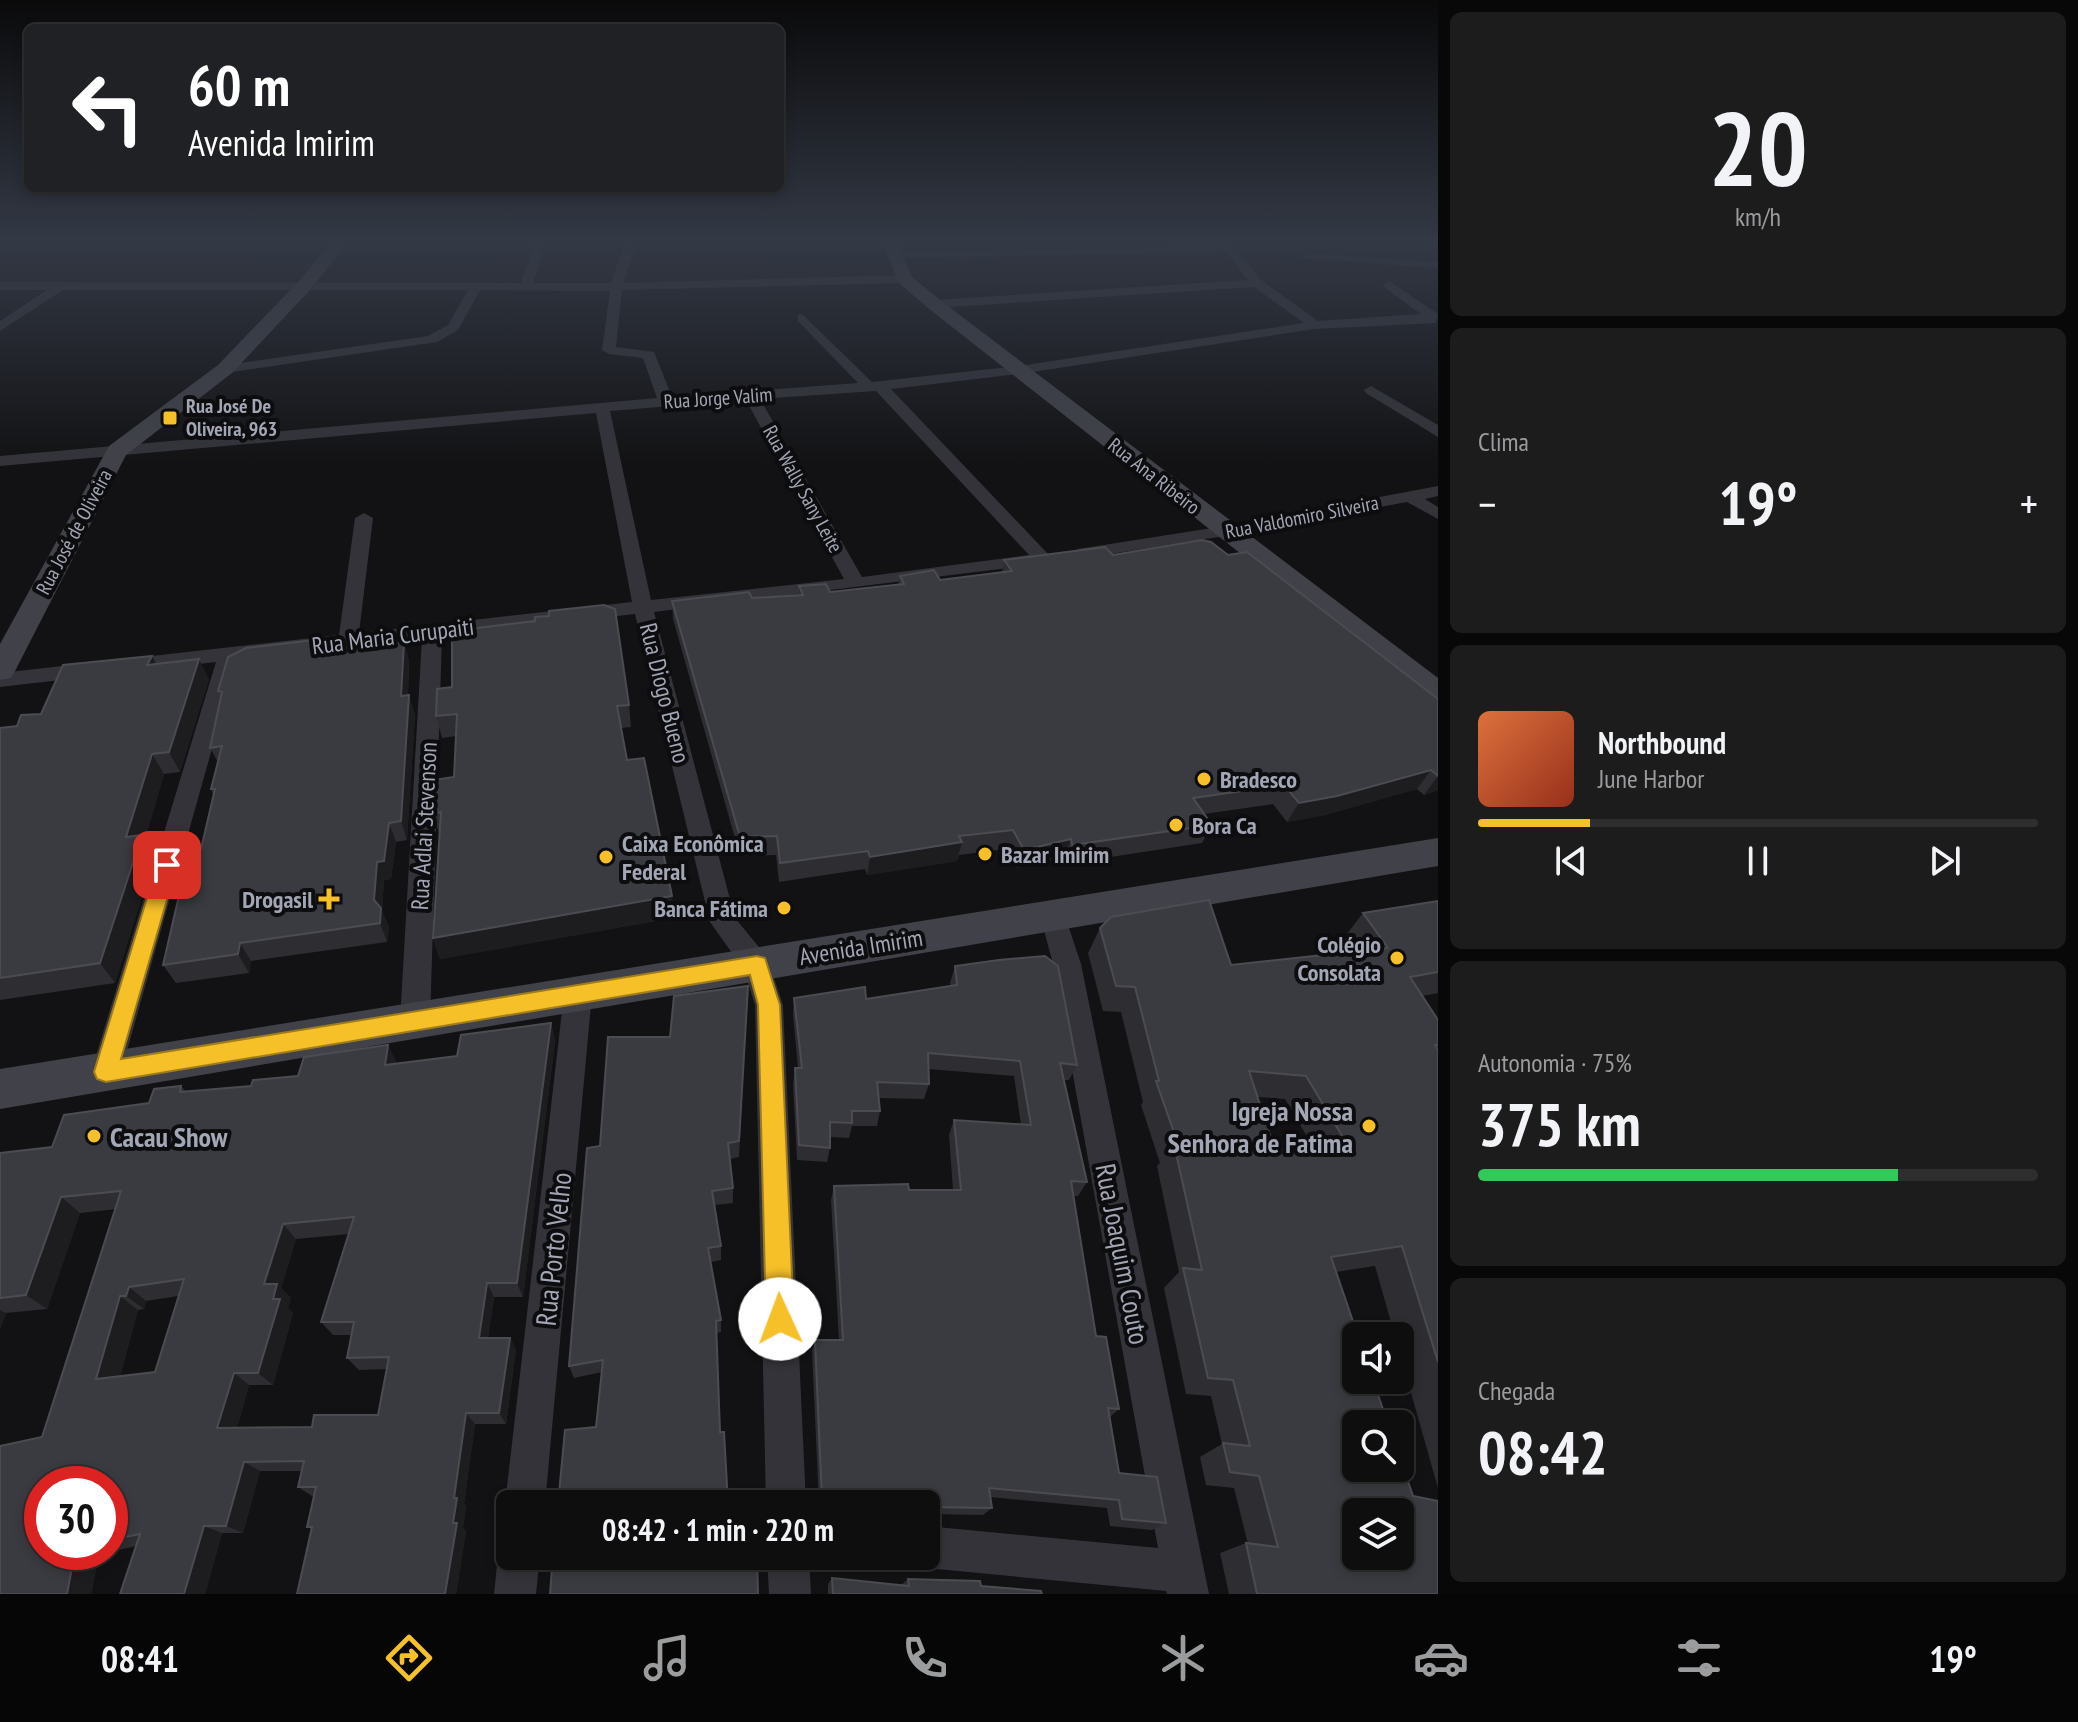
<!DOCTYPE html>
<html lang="pt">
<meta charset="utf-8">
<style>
body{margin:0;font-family:"PT Sans Narrow",sans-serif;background:#1c1c1d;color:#f1f3f6;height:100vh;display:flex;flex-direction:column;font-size:30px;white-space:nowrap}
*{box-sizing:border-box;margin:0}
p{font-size:26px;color:#9b9c9e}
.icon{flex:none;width:44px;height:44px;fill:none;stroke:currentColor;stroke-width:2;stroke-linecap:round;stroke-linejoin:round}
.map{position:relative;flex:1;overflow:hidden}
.sheet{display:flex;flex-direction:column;gap:12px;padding:12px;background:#080808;width:640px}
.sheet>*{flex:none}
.top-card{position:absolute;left:24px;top:24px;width:760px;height:168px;border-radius:12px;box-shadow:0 4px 12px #0003,0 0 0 2px #2e2e2f;background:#202124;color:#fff;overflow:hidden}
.buttons{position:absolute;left:1342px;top:1322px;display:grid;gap:16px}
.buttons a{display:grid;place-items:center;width:72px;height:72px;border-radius:12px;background:#0e0e0f;box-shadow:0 4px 12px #0003,0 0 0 2px #2e2e2f;font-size:40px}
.speed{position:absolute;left:24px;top:1466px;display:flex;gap:16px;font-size:40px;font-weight:700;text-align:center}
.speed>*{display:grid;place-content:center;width:104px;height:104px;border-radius:50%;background:#0e0e0f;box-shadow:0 4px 12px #0003,0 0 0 2px #2e2e2f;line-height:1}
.speed .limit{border:12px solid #d22;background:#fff;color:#111}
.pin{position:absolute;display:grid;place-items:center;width:68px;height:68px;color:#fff;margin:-34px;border-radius:16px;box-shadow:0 4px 12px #0006}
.me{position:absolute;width:88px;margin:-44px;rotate:358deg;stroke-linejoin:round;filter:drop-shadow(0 0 6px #0008)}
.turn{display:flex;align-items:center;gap:28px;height:168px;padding:0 32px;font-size:36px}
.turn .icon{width:104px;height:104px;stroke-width:2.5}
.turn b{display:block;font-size:56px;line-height:68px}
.big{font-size:60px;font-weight:700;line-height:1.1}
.sheet .card{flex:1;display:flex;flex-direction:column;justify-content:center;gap:12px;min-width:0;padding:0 28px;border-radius:12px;background:#1c1c1d}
.sheet .dial{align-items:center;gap:0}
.dial b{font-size:104px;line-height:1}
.song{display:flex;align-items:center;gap:24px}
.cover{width:96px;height:96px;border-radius:12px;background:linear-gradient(135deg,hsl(20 70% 55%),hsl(10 70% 35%))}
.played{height:8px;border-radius:4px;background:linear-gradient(90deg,#f6c028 20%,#2e2e2f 20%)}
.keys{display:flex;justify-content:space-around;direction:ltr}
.heat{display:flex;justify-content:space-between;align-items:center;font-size:44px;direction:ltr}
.charge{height:12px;border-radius:6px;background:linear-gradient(90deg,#34c759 75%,#2e2e2f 0)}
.trip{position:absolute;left:496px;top:1490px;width:444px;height:80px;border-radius:12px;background:#0e0e0f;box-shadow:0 4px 12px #0003,0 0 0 2px #2e2e2f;font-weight:700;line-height:80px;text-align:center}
.dock{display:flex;height:128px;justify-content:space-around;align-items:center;background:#060606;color:#9b9c9e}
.dock .icon{width:56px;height:56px}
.dock .selected{color:#f6c028}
.dock b{font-size:36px;color:#f1f3f6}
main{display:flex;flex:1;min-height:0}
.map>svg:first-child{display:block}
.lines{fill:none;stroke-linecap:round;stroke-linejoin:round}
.street{fill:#333339;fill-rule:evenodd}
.secondary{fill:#414249;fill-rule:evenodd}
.wall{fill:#2e2e32;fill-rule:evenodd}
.shaded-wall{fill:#1d1d20}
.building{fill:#3a3b40;stroke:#4b4c52;stroke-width:2;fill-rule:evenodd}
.route{fill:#f6c028;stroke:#a07d1a;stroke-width:2}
.poi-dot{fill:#f6c028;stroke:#0d0d0f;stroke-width:3}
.labels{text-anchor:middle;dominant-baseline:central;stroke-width:8;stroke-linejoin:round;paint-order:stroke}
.far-street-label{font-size:20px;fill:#a3a7b5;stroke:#0d0d0f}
.far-poi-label{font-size:20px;font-weight:bold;fill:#a3a7b5;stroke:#0d0d0f;text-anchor:start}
.street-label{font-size:24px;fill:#a3a7b5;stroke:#0d0d0f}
.poi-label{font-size:24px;font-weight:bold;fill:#a3a7b5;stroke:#0d0d0f;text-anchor:start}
.near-poi-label{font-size:28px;font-weight:bold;fill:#a3a7b5;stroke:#0d0d0f;text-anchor:end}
.near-street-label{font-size:28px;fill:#a3a7b5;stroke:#0d0d0f}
</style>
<main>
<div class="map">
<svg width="1438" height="1594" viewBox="0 0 1438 1594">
<rect width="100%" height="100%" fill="#121214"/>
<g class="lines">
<!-- street -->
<g class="street">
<path d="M535,242H546L533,283H611L623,248L629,245L635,248L623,283L905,275L911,279L905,283L622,290L616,347L654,352L672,397L858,383L798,321V315L802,314L872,382L1019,366L1304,323L1254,287L934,308L928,304L934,300L1248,280L1227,252L890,258V254L894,253L1221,246L1219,242H1230L1261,280L1318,321L1421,314L1385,288L1383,285L1389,281L1438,314L1436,323L1315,329L1019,374L891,389L1049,555L1052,559L1049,563L654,612L735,918L767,957L783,1005L806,1504H766L755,1005L744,970L710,922L635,614L442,636L430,1021L425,1030L415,1034L405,1030L400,1021L422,638L237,660L121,1072L117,1082L106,1086L95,1082L91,1072L216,662L0,687V673L339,635L355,518L364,513L373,518L359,633L632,602L596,413L0,466V456L657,398L643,358L609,354L602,350L610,291L480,290L458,330L437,342L225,373L220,372V366L428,336L448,325L468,290H63L0,331V321L47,290H0V282L521,283ZM876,391L1029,555L862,577L760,399ZM746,400L844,579L651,600L610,411Z"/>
<path d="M1308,253L1438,262V268L1304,258L1302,256Z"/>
<path d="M1371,386L1438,425V437L1366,393L1364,390Z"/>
<path d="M1438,486V496L1425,499L1438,507V519L1407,502L1225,536L1078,559L1069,554L1078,549L1225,526Z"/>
<path d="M1053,904L1062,907L1081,964L1209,1594H1167L1166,1591L926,1568L911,1562L909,1556H926V1526L1158,1548L1053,964L1040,915L1044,907Z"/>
<path d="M578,982L588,985L592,994L545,1504H510V1517L505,1504L564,994L568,985Z"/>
<path d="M510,1539V1556H540L536,1594H494L498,1556L504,1541Z"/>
<path d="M767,1556H809L811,1594H769Z"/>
</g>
<!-- secondary -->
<g class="secondary">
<path d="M332,242H348L309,291L232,373L126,455L15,671L11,678L0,680V644L109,446L218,365L297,283Z"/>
<path d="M882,242H898L912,277L940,300L1438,678V703L1427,700L928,308L899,283Z"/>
<path d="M1438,838V866L0,1109V1069Z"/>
</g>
</g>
<!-- wall -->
<g class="wall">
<path d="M1113,555H1228L1438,699V790L1424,795L1417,789L1325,815L1287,822L1273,804L1204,814L1212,825L1202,843L1065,864L1064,858L1017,868L1007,849L959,855L957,861L867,875L865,869L779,882L776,855L740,856L673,619L672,601L799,595V586L830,592L898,585L900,576L940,580L1002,572L1004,560Z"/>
<path d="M535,621L629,705L631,727L621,728L627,760L672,896L673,918L440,959L433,938L440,835L432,814L454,777L456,736L442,738L436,716L452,687Z"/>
<path d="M324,639L328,650L404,642L409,661L408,695L415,714L407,840L396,842L391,879L384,880L382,911L389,927L387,942L251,961L249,973L176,983L163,965L201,849L213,795L211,789L218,762L210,748L221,697L218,691Z"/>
<path d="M152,656L156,664L209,679L180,772L164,774L145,839L155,855L115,983L0,1000V728L17,726Z"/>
<path d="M1438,901V993L1422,996L1438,1020V1488L1400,1354V1336H1395L1375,1266L1336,1272L1438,1594H1229L1220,1553L1246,1543L1248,1544L1234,1488L1206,1485L1200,1457L1222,1444L1211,1396L1186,1394L1164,1288L1179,1272L1157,1166L1160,1163L1141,1105L1143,1102L1121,1012L1103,1011L1088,953L1100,928L1231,965L1351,952L1343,939L1363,913ZM1258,1097L1285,1099L1312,1145L1272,1141Z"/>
<path d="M955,966L1077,1065L1069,1080H1064L1087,1182L1078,1196H1074L1096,1336L1119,1409L1110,1417L1119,1473L1166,1523L1152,1530L1110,1526L1107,1508L990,1497L992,1508L983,1515L926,1514V1504H819L812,1351L815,1340H839L831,1200L834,1186L909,1190H953L949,1135L954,1120L1021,1125L1014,1076L928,1069L929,1084L924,1099L879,1098L880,1111L877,1126H852L849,1138L830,1137V1148L827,1162L797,1160L793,1084L795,1068H798L793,1014L794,998L866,999L951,986L950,983Z"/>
<path d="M748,986L739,1157L730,1159L733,1188V1203L714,1205L721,1246V1260L711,1262L721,1320V1332L716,1333L596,1427L602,1372L574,1378L569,1366L600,1146L670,1037Z"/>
<path d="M551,1023L555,1041L523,1297H494L488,1338H510L516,1350L506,1424H475L464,1504L466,1506L463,1528L466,1531L456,1594H297L311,1529L307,1527L314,1496H312L298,1487L301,1471H260L243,1533H222L205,1594H120L136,1546L110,1552V1484H42V1552H109L99,1554L91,1594H0V1446L42,1437L116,1209L80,1213L47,1309L6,1313L0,1329V1153L52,1147L64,1115L149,1103L154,1089L181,1086L186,1092L251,1086L253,1080L298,1076L304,1057L388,1045L397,1064L457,1056L461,1035ZM349,1234L321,1322L333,1335H351L347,1358L359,1370L387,1369L378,1415H314L312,1427L237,1428L249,1385H273L293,1313L288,1308L291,1298L281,1288L296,1239ZM178,1296L155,1372L120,1376L138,1310L144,1309L146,1301Z"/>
<path d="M832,1578L901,1585L908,1579L1042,1594H828V1584Z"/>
</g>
<!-- shaded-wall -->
<g class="shaded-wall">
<path d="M324,639L331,658L322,651Z"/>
<path d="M404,642L409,661L407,715L401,696Z"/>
<path d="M152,656L163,676L147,665Z"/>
<path d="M199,659L209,679L180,772L169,752Z"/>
<path d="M409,695L415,714L407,840L401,821Z"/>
<path d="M152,754L164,774L145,839L155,855L115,983L100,963L126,837Z"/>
<path d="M1431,770L1417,789L1325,815L1287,822L1299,803Z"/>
<path d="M1438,776V790L1424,795Z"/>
<path d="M389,823L396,842L391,879L384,880L382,911L389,927L387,942L380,923L374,900L377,862Z"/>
<path d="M1071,839L1064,858L1017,868L1024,850Z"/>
<path d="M962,842L957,861L867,875L870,857Z"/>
<path d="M672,896L673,918L440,959L433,938Z"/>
<path d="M240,943L251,961L249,973L238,954Z"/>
<path d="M551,1023L555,1041L523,1297L517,1283Z"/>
<path d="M388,1045L397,1063L394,1083L385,1065Z"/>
<path d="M61,1197L80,1213L47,1309L26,1295Z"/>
<path d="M283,1224L296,1239L281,1288L291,1298L288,1308L293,1313L273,1385L258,1373L273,1299L264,1284Z"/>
<path d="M487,1283L494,1297L486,1351L479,1338Z"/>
<path d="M129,1287L146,1301L144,1309L126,1296Z"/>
<path d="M120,1296L138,1310L116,1391L96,1379Z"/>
<path d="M0,1310L6,1313L0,1329Z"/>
<path d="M510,1338L516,1350L506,1424L499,1413Z"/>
<path d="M234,1373L249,1385L234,1439L217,1428Z"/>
<path d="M466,1413L475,1424L464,1504L466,1506L463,1528L466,1531L456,1594H445L453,1523L454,1498Z"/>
<path d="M244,1462L260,1471L243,1533L226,1526Z"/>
<path d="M204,1526L222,1533L205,1594H184Z"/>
<path d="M75,1552H91L99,1554L91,1594H67Z"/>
</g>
<!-- building -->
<g class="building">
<path d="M1202,540L1211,542L1228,555L1247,552L1438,699V776L1431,770L1337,796L1299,803L1284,785L1193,798L1212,825L1072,845L1071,839L1024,850L1013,830L959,836L962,842L870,857L868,851L780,863L777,836L740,837L672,601L749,592L752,598L803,595L799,586L826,584L830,592L904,584L900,576L934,570L940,580L1012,571L1004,560L1105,547L1113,555Z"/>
<path d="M604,605L615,609L629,705L617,706L627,760L644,758L672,896L433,938L441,812L432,814L433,780L454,777L457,714L436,716L437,689L452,687V631L535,621V617L549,616V611Z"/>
<path d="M324,639L322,651L404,642L401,696L409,695L401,821L389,823L384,861L377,862L374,900L381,908L380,923L240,943L238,954L163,965L189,852L201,849L215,789H211L222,746L210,748L222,692L218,691L228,657L246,648Z"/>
<path d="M152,656L147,665L199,659L169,752L152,754L126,837L142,835L100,963L0,978V728L17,726L21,715L41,714L63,665Z"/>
<path d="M1209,900L1231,965L1388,948L1363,913L1438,901V972L1410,977L1438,1020V1045H1435L1438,1050V1362L1402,1246L1331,1257L1358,1336H1356V1380H1373L1388,1424H1356V1468H1400V1458L1413,1496L1438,1501V1594H1257L1246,1543L1278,1547L1259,1476L1230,1472L1223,1443L1250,1446L1233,1380L1208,1378L1183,1268L1202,1270L1174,1144H1178L1156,1081H1159L1135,987L1116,986L1100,928L1111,917ZM1249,1071L1306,1076L1350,1149L1272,1141ZM1356,1512H1400V1556H1356Z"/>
<path d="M1045,956L1058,966L1077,1065L1060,1063L1087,1182L1071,1181L1096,1336L1106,1337L1119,1409L1108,1408L1119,1473L1157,1477L1166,1523L1122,1519L1119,1500L989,1488L992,1508L926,1507V1504H846L822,1500L815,1340H843L834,1186L908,1184L909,1190H961L954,1120L1031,1125L1020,1061L928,1053L929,1084L877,1082L880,1111H852V1123L830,1122V1148L799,1145L795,1068H802L794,998L865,987L866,999L957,985L955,966L999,960Z"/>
<path d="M748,986L739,1141L728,1143L733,1188L712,1191L721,1246L708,1248L721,1320L716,1321L720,1432H724L728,1504H558L565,1430L596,1427L603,1360L569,1366L587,1148L600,1146L608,1037H670L674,996Z"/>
<path d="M551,1023L517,1283H487L479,1338H510L499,1413H466L454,1498H457L453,1523H457L445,1594H297L312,1527H307L316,1487H298L304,1461L244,1462L226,1526H204L184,1594H120L140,1534L110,1540V1484H42V1552H75L67,1594H0V1446L42,1437L121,1191L61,1197L26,1295L0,1298V1153L52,1147L64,1115L149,1103L154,1089L181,1086L180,1092L251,1086L253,1080L298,1076L304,1057L388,1045L385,1065L457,1056L461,1035ZM354,1217L321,1322H354L347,1358L389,1357L378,1415H314L312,1427L217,1428L234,1373H258L280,1299H273L277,1284H264L283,1224ZM184,1279L155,1372L96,1379L120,1296H126L129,1287Z"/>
<path d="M553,1556H757L758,1594H550Z"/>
<path d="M832,1578L909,1586L908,1579L980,1581L981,1586L1041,1591L1042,1594H833Z"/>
</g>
<!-- sky -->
<linearGradient id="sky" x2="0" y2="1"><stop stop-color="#0a0a0b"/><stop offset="0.52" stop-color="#333945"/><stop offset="1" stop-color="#333945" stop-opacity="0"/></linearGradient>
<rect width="1438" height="465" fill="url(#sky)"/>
<!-- route -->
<path class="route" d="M167,858L174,860L177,865L121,1059L757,956L765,958L780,1005L794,1319L790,1329L780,1333L770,1329L766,1319L758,1005L750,975L106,1082L97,1079L94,1072L157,865L160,860Z"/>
<!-- markers -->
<g class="poi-dot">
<rect x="162" y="410" width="16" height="16" rx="4"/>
<circle cx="1204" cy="779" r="8"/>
<circle cx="1176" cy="825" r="8"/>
<circle cx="985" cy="854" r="8"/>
<circle cx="606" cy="857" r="8"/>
<path d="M325 887h8v8h8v8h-8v8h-8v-8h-8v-8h8z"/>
<circle cx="784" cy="908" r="8"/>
<circle cx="1397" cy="958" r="8"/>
<circle cx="1369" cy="1126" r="8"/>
<circle cx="94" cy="1136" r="8"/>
</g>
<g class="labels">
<!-- far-street labels -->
<g class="far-street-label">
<text transform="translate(718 398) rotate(-4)">Rua Jorge Valim</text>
<text transform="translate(1154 476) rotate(38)">Rua Ana Ribeiro</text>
<text transform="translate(803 489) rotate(61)">Rua Wally Sany Leite</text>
<text transform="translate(1302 517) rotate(-11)">Rua Valdomiro Silveira</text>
<text transform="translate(74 532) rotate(-62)">Rua José de Oliveira</text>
</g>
<!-- far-poi labels -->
<g class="far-poi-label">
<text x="186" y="406">Rua José De<tspan x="186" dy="23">Oliveira, 963</tspan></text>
</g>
<!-- street labels -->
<g class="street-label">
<text transform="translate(393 636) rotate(-7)">Rua Maria Curupaiti</text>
<text transform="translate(665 693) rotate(76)">Rua Diogo Bueno</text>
<text transform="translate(424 826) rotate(-87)">Rua Adlai Stevenson</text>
<text transform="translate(861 947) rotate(-9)">Avenida Imirim</text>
</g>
<!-- poi labels -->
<g class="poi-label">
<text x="1220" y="779">Bradesco</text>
<text x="1192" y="825">Bora Ca</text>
<text x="622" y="843">Caixa Econômica<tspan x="622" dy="28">Federal</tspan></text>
<text x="1001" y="854">Bazar Imirim</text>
<text x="313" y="899" text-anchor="end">Drogasil</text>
<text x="768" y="908" text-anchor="end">Banca Fátima</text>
<text x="1381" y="944" text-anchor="end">Colégio<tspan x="1381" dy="28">Consolata</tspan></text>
</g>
<!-- near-poi labels -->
<g class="near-poi-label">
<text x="1353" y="1110">Igreja Nossa<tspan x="1353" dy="32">Senhora de Fatima</tspan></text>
<text x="110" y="1136" text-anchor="start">Cacau Show</text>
</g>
<!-- near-street labels -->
<g class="near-street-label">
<text transform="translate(553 1249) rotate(-84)">Rua Porto Velho</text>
<text transform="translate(1123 1254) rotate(79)">Rua Joaquim Couto</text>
</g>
</g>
</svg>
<div class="buttons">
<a><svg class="icon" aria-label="sound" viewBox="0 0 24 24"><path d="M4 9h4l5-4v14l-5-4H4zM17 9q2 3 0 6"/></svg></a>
<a><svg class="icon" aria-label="search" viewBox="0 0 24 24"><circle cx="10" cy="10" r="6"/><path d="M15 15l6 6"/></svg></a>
<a><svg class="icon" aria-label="layers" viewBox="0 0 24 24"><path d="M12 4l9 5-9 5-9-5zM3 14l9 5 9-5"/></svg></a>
</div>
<div class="speed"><div class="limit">30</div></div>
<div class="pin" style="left:167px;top:865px;background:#d93025"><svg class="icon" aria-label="arrive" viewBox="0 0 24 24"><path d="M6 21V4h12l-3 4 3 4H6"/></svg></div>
<svg class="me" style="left:780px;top:1319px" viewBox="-20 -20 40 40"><circle r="19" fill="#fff"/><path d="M0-13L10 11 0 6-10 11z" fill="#f6c028"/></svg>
<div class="trip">08:42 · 1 min · 220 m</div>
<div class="top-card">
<div class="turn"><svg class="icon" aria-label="left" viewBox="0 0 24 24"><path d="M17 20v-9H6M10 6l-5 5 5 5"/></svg><div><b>60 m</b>Avenida Imirim</div></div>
</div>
</div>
<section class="sheet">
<div class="card dial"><b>20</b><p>km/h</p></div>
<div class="card"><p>Clima</p>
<div class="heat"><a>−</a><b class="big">19°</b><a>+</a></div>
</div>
<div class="card">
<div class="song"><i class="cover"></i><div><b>Northbound</b><p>June Harbor</p></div></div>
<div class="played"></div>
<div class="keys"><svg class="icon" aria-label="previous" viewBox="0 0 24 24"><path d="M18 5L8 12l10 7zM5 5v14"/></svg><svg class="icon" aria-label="pause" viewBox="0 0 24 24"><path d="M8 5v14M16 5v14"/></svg><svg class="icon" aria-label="next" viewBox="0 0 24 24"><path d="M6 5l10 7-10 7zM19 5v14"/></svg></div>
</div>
<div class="card"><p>Autonomia · 75%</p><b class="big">375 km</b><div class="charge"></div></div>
<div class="card"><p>Chegada</p><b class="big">08:42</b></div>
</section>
</main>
<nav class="dock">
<b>08:41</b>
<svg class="icon selected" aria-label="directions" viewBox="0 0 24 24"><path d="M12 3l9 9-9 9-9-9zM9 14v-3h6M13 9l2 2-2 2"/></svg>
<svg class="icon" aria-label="music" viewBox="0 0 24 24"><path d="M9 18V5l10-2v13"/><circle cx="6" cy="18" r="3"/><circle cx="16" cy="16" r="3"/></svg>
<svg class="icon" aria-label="phone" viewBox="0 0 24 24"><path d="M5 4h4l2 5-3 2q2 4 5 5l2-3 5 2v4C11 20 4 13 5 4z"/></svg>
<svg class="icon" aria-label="climate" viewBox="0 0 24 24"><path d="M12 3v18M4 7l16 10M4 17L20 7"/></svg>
<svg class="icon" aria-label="car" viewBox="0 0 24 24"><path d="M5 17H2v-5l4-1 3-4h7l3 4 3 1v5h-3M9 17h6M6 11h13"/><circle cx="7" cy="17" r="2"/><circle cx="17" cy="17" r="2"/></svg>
<svg class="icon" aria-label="filters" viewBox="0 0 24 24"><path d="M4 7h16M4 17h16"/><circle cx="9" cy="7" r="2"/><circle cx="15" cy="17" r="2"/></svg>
<b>19°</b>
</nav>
